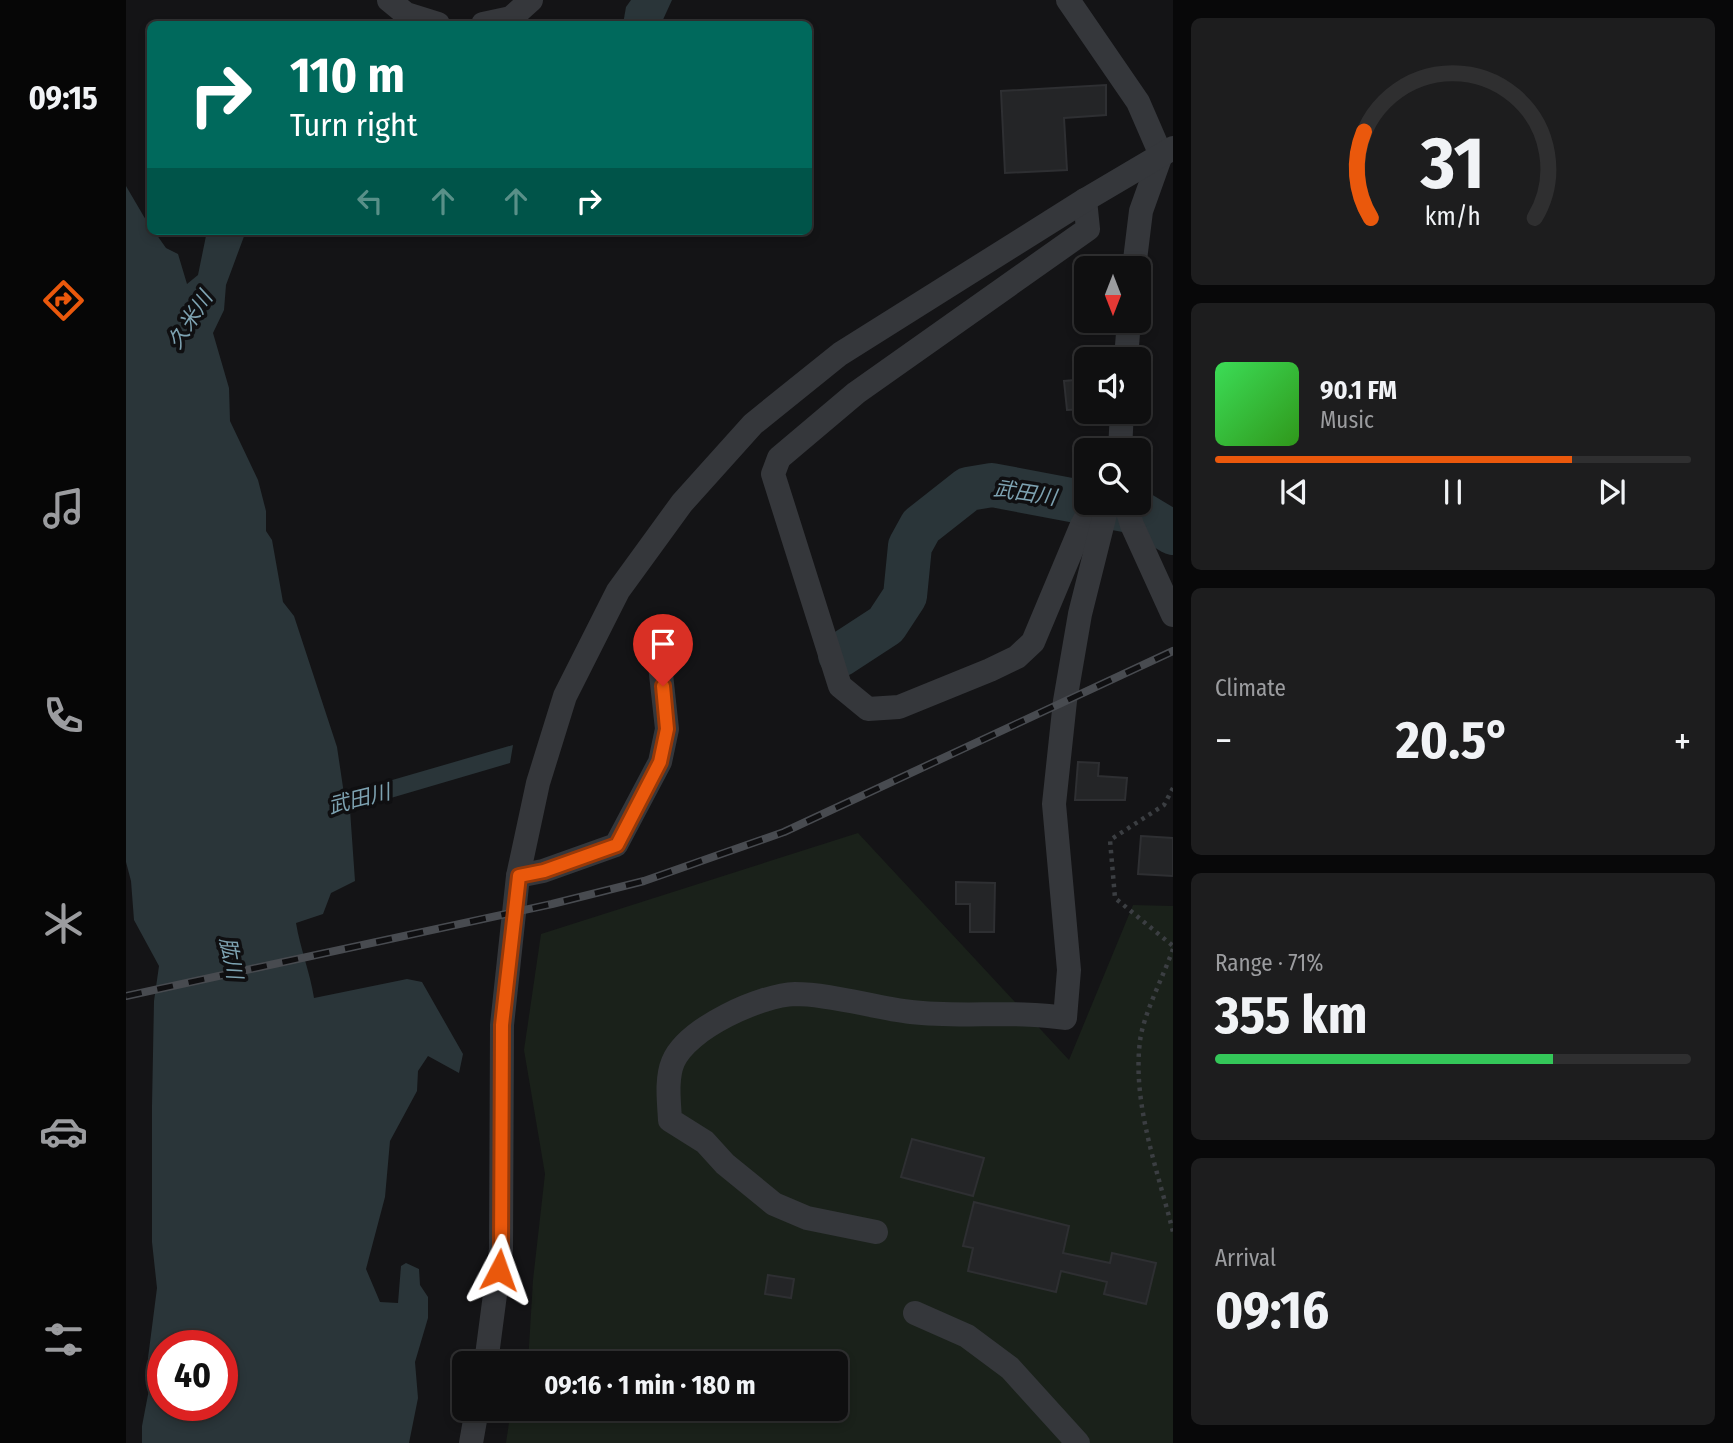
<!DOCTYPE html>
<meta charset="utf-8">
<style>
body{margin:0;font-family:"Fira Sans Condensed","Noto Sans JP",sans-serif;background:#1d1d1e;color:#f1f3f6;height:100vh;display:flex;flex-direction:column;font-size:26px;white-space:nowrap}
*{box-sizing:border-box;margin:0}
p{font-size:23px;color:#9b9c9f}
.icon{flex:none;width:38px;height:38px;fill:none;stroke:currentColor;stroke-width:2;stroke-linecap:round;stroke-linejoin:round}
.map{position:relative;flex:1;overflow:hidden}
.side{display:flex;flex-direction:column;gap:18px;padding:18px;background:#080809;width:560px}
.side>*{flex:none}
.banner{position:absolute;left:21px;top:21px;width:665px;height:214px;border-radius:10px;box-shadow:0 4px 10px #0003,0 0 0 2px #2f2f30;background:#00695c;color:#fff;overflow:hidden}
.needle{width:46px;rotate:180deg}
.fabs{position:absolute;left:948px;top:256px;display:grid;gap:14px}
.fabs a{display:grid;place-items:center;width:77px;height:77px;border-radius:10px;background:#0f0f10;box-shadow:0 4px 10px #0003,0 0 0 2px #2f2f30;font-size:35px}
.speed{position:absolute;left:21px;top:1330px;display:flex;gap:14px;font-size:35px;font-weight:700;text-align:center}
.speed>*{display:grid;place-content:center;width:91px;height:91px;border-radius:50%;background:#0f0f10;box-shadow:0 4px 10px #0003,0 0 0 2px #2f2f30;line-height:1}
.speed .limit{border:10px solid #d22;background:#fff;color:#111}
.pin{position:absolute;display:grid;place-items:center;width:60px;height:60px;color:#fff;margin:-72px -30px;border-radius:50% 50% 50% 0;rotate:-45deg;box-shadow:0 0 7px #0007}
.pin .icon{rotate:45deg}
.me{position:absolute;width:77px;margin:-38px;rotate:4deg;stroke-linejoin:round;filter:drop-shadow(0 0 5px #0008)}
.turn{display:flex;align-items:center;gap:24px;height:147px;padding:0 28px;font-size:32px}
.turn .icon{width:91px;height:91px;stroke-width:2.5}
.turn b{display:block;font-size:49px;line-height:60px}
.lanes{display:flex;align-items:center;height:66px;padding:0 28px;background:#0003;justify-content:center;gap:35px;direction:ltr}
.lanes .off{opacity:.35}
.big{font-size:52px;font-weight:700;line-height:1.1}
.side .widget{flex:1;display:flex;flex-direction:column;justify-content:center;gap:10px;min-width:0;padding:0 24px;border-radius:10px;background:#1d1d1e}
.side .dial{align-items:center;gap:0}
.dial svg{height:182px;overflow:visible;fill:none;stroke:#2f2f30;stroke-width:7;stroke-linecap:round;text-anchor:middle}
.dial text{fill:#f1f3f6;stroke:none}
.song{display:flex;align-items:center;gap:21px}
.cover{width:84px;height:84px;border-radius:10px;background:linear-gradient(135deg,hsl(130 70% 55%),hsl(110 70% 35%))}
.played{height:7px;border-radius:4px;background:linear-gradient(90deg,#ea580c 75%,#2f2f30 75%)}
.keys{display:flex;justify-content:space-around;direction:ltr}
.heat{display:flex;justify-content:space-between;align-items:center;font-size:38px;direction:ltr}
.charge{height:10px;border-radius:5px;background:linear-gradient(90deg,#34c759 71%,#2f2f30 0)}
.trip{position:absolute;left:326px;top:1351px;width:396px;height:70px;border-radius:10px;background:#0f0f10;box-shadow:0 4px 10px #0003,0 0 0 2px #2f2f30;font-weight:700;line-height:70px;text-align:center}
main{display:flex;flex:1;min-height:0}
.tab-bar{display:flex;flex-direction:column;width:126px;justify-content:space-around;align-items:center;background:#060606;color:#9b9c9f}
.tab-bar .icon{width:49px;height:49px}
.tab-bar .on{color:#ea580c}
.tab-bar b{font-size:32px;color:#f1f3f6}
.map>svg:first-child{display:block}
.green{fill:#1a211a}
.water{fill:#2a3539;fill-rule:evenodd}
.lines{fill:none;stroke-linecap:round;stroke-linejoin:round}
.river{stroke:#2a3539;stroke-width:44}
.building{fill:#242527;stroke:#2e2f32;stroke-width:2}
.path{stroke:#3b3e42;stroke-width:4.5;stroke-dasharray:3.5 5;stroke-linecap:butt}
.minor{stroke:#35373b;stroke-width:24}
.rail-casing{stroke:#484b50;stroke-width:8}
.rail{stroke:#0f0f11;stroke-width:5;stroke-dasharray:16;stroke-linecap:butt}
.route-casing{stroke:#983908;stroke-width:18}
.route{stroke:#ea580c;stroke-width:12}
.labels{text-anchor:middle;dominant-baseline:central;stroke-width:7;stroke-linejoin:round;paint-order:stroke}
.water-label{font-size:21px;font-style:italic;fill:#7da2b1;stroke:#0f0f11}
</style>
<main>
<nav class="tab-bar">
<b>09:15</b>
<svg class="icon on" aria-label="directions" viewBox="0 0 24 24"><path d="M12 3l9 9-9 9-9-9zM9 14v-3h6M13 9l2 2-2 2"/></svg>
<svg class="icon" aria-label="music" viewBox="0 0 24 24"><path d="M9 18V5l10-2v13"/><circle cx="6" cy="18" r="3"/><circle cx="16" cy="16" r="3"/></svg>
<svg class="icon" aria-label="phone" viewBox="0 0 24 24"><path d="M5 4h4l2 5-3 2q2 4 5 5l2-3 5 2v4C11 20 4 13 5 4z"/></svg>
<svg class="icon" aria-label="climate" viewBox="0 0 24 24"><path d="M12 3v18M4 7l16 10M4 17L20 7"/></svg>
<svg class="icon" aria-label="car" viewBox="0 0 24 24"><path d="M5 17H2v-5l4-1 3-4h7l3 4 3 1v5h-3M9 17h6M6 11h13"/><circle cx="7" cy="17" r="2"/><circle cx="17" cy="17" r="2"/></svg>
<svg class="icon" aria-label="filters" viewBox="0 0 24 24"><path d="M4 7h16M4 17h16"/><circle cx="9" cy="7" r="2"/><circle cx="15" cy="17" r="2"/></svg>
</nav>
<div class="map">
<svg width="1047" height="1443" viewBox="0 0 1047 1443">
<rect width="100%" height="100%" fill="#141416"/>
<!-- green -->
<path class="green" d="M732,833L943,1060L1007,905L1047,906V1443H380L385,1409H709V1363H402L407,1280L419,1174L398,1050L415,934Z"/>
<!-- water -->
<g class="water">
<path d="M505,0H546L535,24H497L500,7Z"/>
<path d="M0,186L24,227V231H28L40,248L52,254L61,284L72,275L81,231H120L100,285L98,310L87,333L103,388L104,421L132,480L140,511V531L146,540L157,602L168,616L211,747L218,794L387,745L384,763L224,810L229,881L205,893L197,914L170,923C174,948 184,972 188,998L281,979L296,982L337,1054L333,1073L302,1056L292,1071L291,1091L264,1141L259,1197L240,1269L254,1302L272,1303L275,1266L280,1263L293,1269L294,1285L302,1297V1318L289,1362L292,1398L283,1443H16V1426L25,1379L22,1358L31,1288L26,1242V1106L28,1001L33,966L8,920L5,881L0,862ZM37,1346H96V1405H37Z"/>
</g>
<g class="lines">
<!-- river -->
<path class="river" d="M714,655L760,625L779,596L784,546L795,526L842,489L866,485L1014,513L1047,533"/>
</g>
<!-- building -->
<g class="building">
<path d="M980,85V115L938,118L941,170L879,173L875,91Z"/>
<path d="M961,379V409L941,410L938,381Z"/>
<path d="M952,762L973,763L972,776L1001,778L999,800H949Z"/>
<path d="M1015,836L1047,838V876L1012,874Z"/>
<path d="M830,882L869,883L868,932H844V904H830Z"/>
<path d="M786,1139L858,1158L847,1196L775,1177Z"/>
<path d="M848,1202L943,1226L937,1253L984,1263L986,1253L1030,1263L1020,1304L978,1294L981,1282L935,1271L930,1292L842,1271L847,1248L837,1246Z"/>
<path d="M642,1275L668,1279L665,1298L639,1294Z"/>
</g>
<g class="lines">
<!-- path -->
<g class="path">
<path d="M1047,788L1038,805L984,840L989,898L1047,946"/>
<path d="M1047,949C1038,975 1017,1015 1014,1041C1006,1104 1032,1171 1047,1232"/>
</g>
<!-- minor -->
<g class="minor">
<path d="M263,0L280,14L312,24"/>
<path d="M942,0L1012,102L1035,155L1015,211L1008,268"/>
<path d="M357,24L385,18L405,0"/>
<path d="M959,200L962,229L730,393L653,458L647,474L714,686L742,709L773,707L864,670L891,657L907,642L956,525L969,502"/>
<path d="M1000,359L1003,320"/>
<path d="M994,450L996,411"/>
<path d="M999,502L1006,525L1047,615"/>
<path d="M392,876L417,871L490,845L534,762L541,729L534,665"/>
<path d="M750,1232L681,1218L648,1204L599,1164L579,1142L544,1120C543,1101 540,1079 547,1062C561,1028 635,995 669,994C705,994 749,1008 785,1012C836,1018 888,1010 939,1018L943,970L928,804L939,701L954,614L982,502"/>
<path d="M789,1313L841,1336L884,1368L952,1443"/>
<path d="M360,1363L375,1249L376,1025L392,876L412,783L439,696L492,591L556,503L627,424L714,354L959,200L1047,148"/>
<path d="M345,1443L351,1409"/>
</g>
<!-- rail casing -->
<g class="rail-casing">
<path id="rail" d="M0,996L426,904L518,881L658,832L1047,651"/>
</g>
<!-- rail -->
<use href="#rail" class="rail"/>
</g>
<g class="lines">
<!-- route casing -->
<g class="route-casing">
<path id="route" d="M373,1270L375,1249L376,1025L393,876L418,871L491,845L534,762L541,729L537,686"/>
</g>
<!-- route -->
<use href="#route" class="route"/>
</g>
<g class="labels">
<!-- water labels -->
<g class="water-label">
<text transform="translate(64 320) rotate(-57)">久米川</text>
<text transform="translate(899 493) rotate(9)">武田川</text>
<text transform="translate(233 799) rotate(-14)">武田川</text>
<text transform="translate(105 958) rotate(79)">肱川</text>
</g>
</g>
</svg>
<div class="fabs">
<a><svg class="needle" viewBox="-14 -14 28 28"><path d="M0-13l5 13h-10z" fill="#e53935"/><path d="M0 13l5-13h-10z" fill="#9b9c9f"/></svg></a>
<a><svg class="icon" aria-label="sound" viewBox="0 0 24 24"><path d="M4 9h4l5-4v14l-5-4H4zM17 9q2 3 0 6"/></svg></a>
<a><svg class="icon" aria-label="search" viewBox="0 0 24 24"><circle cx="10" cy="10" r="6"/><path d="M15 15l6 6"/></svg></a>
</div>
<div class="speed"><div class="limit">40</div></div>
<div class="pin" style="left:537px;top:686px;background:#d93025"><svg class="icon" aria-label="arrive" viewBox="0 0 24 24"><path d="M6 21V4h12l-3 4 3 4H6"/></svg></div>
<svg class="me" style="left:373px;top:1270px" viewBox="-20 -20 40 40"><path d="M0-17L14 15 0 8-14 15z" fill="#ea580c" stroke="#fff" stroke-width="4"/></svg>
<div class="trip">09:16 · 1 min · 180 m</div>
<div class="banner">
<div class="turn"><svg class="icon" aria-label="right" viewBox="0 0 24 24"><path d="M7 20v-9h11M14 6l5 5-5 5"/></svg><div><b>110 m</b>Turn right</div></div>
<div class="lanes"><svg class="icon off" aria-label="left" viewBox="0 0 24 24"><path d="M17 20v-9H6M10 6l-5 5 5 5"/></svg><svg class="icon off" aria-label="ahead" viewBox="0 0 24 24"><path d="M12 20V5M6 11l6-6 6 6"/></svg><svg class="icon off" aria-label="ahead" viewBox="0 0 24 24"><path d="M12 20V5M6 11l6-6 6 6"/></svg><svg class="icon" aria-label="right" viewBox="0 0 24 24"><path d="M7 20v-9h11M14 6l5 5-5 5"/></svg></div>
</div>
</div>
<section class="side">
<div class="widget dial"><svg viewBox="0 0 100 80">
<path d="M14 69A42 42 0 1 1 86 69"/>
<path d="M14 69A42 42 0 0 1 11 31" stroke="#ea580c"/>
<text x="50" y="56" font-size="32" font-weight="700">31</text>
<text x="50" y="72" font-size="11">km/h</text>
</svg></div>
<div class="widget">
<div class="song"><i class="cover"></i><div><b>90.1 FM</b><p>Music</p></div></div>
<div class="played"></div>
<div class="keys"><svg class="icon" aria-label="previous" viewBox="0 0 24 24"><path d="M18 5L8 12l10 7zM5 5v14"/></svg><svg class="icon" aria-label="pause" viewBox="0 0 24 24"><path d="M8 5v14M16 5v14"/></svg><svg class="icon" aria-label="next" viewBox="0 0 24 24"><path d="M6 5l10 7-10 7zM19 5v14"/></svg></div>
</div>
<div class="widget"><p>Climate</p>
<div class="heat"><a>−</a><b class="big">20.5°</b><a>+</a></div>
</div>
<div class="widget"><p>Range · 71%</p><b class="big">355 km</b><div class="charge"></div></div>
<div class="widget"><p>Arrival</p><b class="big">09:16</b></div>
</section>
</main>
